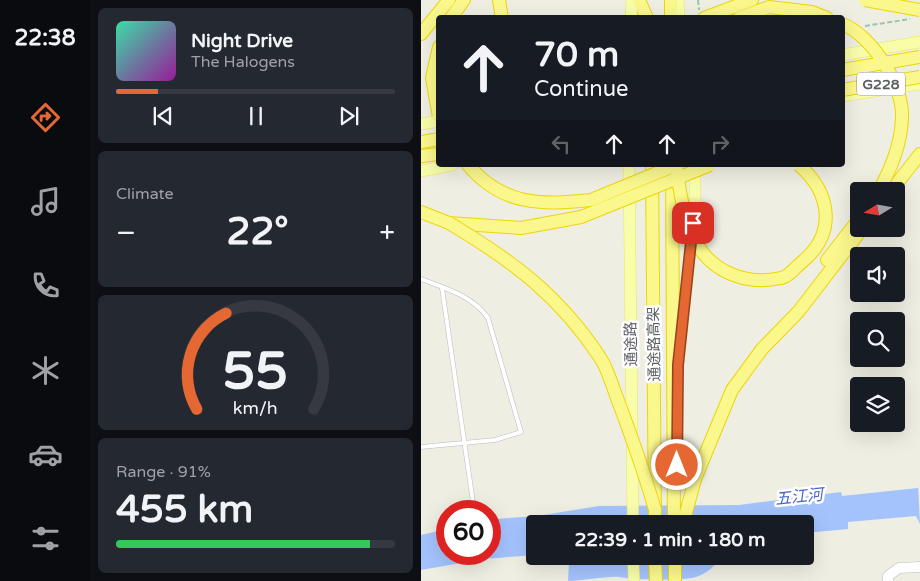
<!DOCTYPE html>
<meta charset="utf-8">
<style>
body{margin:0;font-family:"Varela Round","Noto Sans SC",sans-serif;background:#242831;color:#f1f3f6;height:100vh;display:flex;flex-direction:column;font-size:19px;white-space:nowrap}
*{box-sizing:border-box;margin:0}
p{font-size:16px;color:#9ea1a6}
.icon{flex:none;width:28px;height:28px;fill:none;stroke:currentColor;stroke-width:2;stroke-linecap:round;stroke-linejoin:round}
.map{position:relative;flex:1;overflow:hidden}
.sheet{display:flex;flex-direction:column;gap:8px;padding:8px;background:#0d0f14;width:331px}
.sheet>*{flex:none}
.banner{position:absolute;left:15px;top:15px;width:409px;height:152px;border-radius:5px;box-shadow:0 5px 20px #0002;background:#171b24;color:#f1f3f6;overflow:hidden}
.needle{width:32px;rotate:259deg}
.fabs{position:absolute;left:429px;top:182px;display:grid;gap:10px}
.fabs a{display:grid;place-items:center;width:55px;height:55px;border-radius:5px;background:#171b24;box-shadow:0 5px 20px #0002;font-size:25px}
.speed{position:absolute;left:15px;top:500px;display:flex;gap:10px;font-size:25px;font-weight:700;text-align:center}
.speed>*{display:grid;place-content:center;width:65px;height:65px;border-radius:50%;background:#171b24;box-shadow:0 5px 20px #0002;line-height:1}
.speed .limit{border:8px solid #d22;background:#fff;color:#111}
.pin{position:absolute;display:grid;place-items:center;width:42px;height:42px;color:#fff;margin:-21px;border-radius:10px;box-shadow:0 2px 8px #0006}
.me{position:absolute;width:55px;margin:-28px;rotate:0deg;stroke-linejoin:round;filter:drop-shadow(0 0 4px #0008)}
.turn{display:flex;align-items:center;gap:18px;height:105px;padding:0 15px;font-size:22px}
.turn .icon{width:65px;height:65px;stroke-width:2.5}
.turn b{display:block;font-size:35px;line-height:42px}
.lanes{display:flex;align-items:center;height:48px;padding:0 15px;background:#0003;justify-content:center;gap:25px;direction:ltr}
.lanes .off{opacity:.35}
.big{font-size:38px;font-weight:800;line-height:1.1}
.sheet .tile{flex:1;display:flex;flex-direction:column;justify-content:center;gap:8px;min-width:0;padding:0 18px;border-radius:8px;background:#242831}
.sheet .dial{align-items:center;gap:0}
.dial svg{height:130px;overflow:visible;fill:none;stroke:#363941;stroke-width:7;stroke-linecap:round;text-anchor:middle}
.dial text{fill:#f1f3f6;stroke:none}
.song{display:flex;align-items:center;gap:15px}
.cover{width:60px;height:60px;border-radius:8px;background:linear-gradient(135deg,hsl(160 70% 55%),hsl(300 70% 35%))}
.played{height:5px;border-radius:2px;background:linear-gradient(90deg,#e56732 15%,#363941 15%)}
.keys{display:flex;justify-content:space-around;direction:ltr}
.heat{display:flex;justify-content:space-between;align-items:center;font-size:28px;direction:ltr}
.charge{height:8px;border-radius:4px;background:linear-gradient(90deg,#34c759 91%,#363941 0)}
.trip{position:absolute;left:105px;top:515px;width:288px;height:50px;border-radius:5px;background:#171b24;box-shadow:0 5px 20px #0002;font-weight:800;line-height:50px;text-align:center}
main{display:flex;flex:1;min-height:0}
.tabs{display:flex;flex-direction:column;width:90px;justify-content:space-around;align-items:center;background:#090b0e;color:#9ea1a6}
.tabs .icon{width:35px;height:35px}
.tabs .on{color:#e56732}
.tabs b{font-size:22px;color:#f1f3f6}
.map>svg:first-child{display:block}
.water{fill:#a4c3fd}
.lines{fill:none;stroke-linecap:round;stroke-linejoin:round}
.lane-casing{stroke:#bbbbc2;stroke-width:5}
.secondary-casing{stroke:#bcbdc4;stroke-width:11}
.primary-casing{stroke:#eee55c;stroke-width:12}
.highway-casing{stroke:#ecd605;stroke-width:14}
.path{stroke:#99c5b0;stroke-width:2;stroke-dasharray:5 2.5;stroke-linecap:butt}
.lane{stroke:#fff;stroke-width:4}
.secondary{stroke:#fff;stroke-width:10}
.primary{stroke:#f8fda9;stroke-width:11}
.highway{stroke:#faf78d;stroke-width:12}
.highway-bridge-casing{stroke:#ecd605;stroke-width:14;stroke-linecap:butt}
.highway-bridge{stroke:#faf78d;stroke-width:12}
.route-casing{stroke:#954320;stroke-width:12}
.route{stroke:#e56732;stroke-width:9}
.labels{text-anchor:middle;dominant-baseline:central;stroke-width:5;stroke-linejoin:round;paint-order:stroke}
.shield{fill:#fff;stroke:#8c8e92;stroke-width:1}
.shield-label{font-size:14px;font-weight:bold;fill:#5b5d64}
.street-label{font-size:15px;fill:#5b5d64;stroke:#fff}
.water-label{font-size:16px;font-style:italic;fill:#4767c0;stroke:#fff}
</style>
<main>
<nav class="tabs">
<b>22:38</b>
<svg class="icon on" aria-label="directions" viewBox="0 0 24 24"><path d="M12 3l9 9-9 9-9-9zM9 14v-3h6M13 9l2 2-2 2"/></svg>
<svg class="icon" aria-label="music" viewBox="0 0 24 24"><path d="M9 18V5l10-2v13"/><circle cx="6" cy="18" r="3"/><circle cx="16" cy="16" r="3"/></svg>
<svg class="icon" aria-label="phone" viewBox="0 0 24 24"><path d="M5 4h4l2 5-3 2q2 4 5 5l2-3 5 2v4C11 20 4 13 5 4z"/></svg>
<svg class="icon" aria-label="climate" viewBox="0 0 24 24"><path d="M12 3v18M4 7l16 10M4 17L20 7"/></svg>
<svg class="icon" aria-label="car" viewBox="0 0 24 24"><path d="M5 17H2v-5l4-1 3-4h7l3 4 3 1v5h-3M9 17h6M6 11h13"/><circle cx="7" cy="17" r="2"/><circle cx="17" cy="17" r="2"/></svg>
<svg class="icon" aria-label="filters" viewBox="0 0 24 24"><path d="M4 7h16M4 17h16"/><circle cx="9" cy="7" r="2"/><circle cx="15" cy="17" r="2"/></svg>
</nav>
<section class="sheet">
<div class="tile">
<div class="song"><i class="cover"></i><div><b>Night Drive</b><p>The Halogens</p></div></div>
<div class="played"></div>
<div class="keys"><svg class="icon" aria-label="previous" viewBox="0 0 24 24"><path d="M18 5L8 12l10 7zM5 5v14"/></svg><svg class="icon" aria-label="pause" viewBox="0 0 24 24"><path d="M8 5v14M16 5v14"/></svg><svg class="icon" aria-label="next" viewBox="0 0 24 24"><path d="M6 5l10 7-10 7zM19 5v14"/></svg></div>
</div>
<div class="tile"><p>Climate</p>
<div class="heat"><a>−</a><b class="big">22°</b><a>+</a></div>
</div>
<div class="tile dial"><svg viewBox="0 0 100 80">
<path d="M14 69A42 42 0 1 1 86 69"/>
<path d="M14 69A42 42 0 0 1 32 10" stroke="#e56732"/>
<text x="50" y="56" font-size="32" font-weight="700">55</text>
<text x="50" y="72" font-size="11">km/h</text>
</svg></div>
<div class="tile"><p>Range · 91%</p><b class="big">455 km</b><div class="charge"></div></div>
</section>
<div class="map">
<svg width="499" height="581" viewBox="0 0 499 581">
<rect width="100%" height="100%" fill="#eeeee3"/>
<!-- water -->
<g class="water">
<path d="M497,484L499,524L495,516L427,522V529L384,533V524H114V555L63,559L0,570V535L26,529V554H69V520L73,519L116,516L178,506L318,505L420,492L421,496L497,488Z"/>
<path d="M141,556H303C295,564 286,574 275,577C260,581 214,580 198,577C186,576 161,581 147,581L148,562Z"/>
</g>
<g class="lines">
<!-- lane casing -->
<g class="lane-casing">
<g id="lane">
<path d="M0,279C24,288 52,296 67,318L100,432L74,440L0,447"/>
<path d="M21,288L52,502"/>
</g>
</g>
<!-- secondary casing -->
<g class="secondary-casing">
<path id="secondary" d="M467,581V576L478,568L499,567"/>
</g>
<!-- primary casing -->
<g class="primary-casing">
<g id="primary">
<path d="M257,0L258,18"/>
<path d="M210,18L211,0"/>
<path d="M421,55L499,42"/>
<path d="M421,96L499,84"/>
<path d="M0,124L18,121"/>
<path d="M208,165L212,524"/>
<path d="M0,171L31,165"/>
<path d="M257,365L274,205V165"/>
<path d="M212,556L213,581"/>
</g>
</g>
<!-- highway casing -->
<g class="highway-casing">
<g id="highway">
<path d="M78,0L81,18"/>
<path d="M218,0L226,18"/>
<path d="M250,0V18"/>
<path d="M30,18L43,0"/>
<path d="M283,18L331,0"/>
<path d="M318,18L348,7L391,12L406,18"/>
<path d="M0,34L28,0"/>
<path d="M18,47L11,78L18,117"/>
<path d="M0,142L18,139"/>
<path d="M0,156L18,154"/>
<path d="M47,165C82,206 120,205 170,200"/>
<path d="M231,165L234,524"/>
<path d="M251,171L253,524"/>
<path d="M470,191L499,154"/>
<path d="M0,212L28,223L100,228L160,217"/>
<path d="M406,260L438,219"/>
<path d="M262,524L274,479L311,390L341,349L378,311L441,229"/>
<path d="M234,556L235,581"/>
<path d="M254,556V581"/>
</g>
</g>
<!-- path -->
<g class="path">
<path d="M277,0L278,10"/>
<path d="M444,26L489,19"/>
</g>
<!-- lane -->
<use href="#lane" class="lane"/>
<!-- secondary -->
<use href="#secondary" class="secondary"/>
<!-- primary -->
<use href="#primary" class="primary"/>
<!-- highway -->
<use href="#highway" class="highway"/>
<!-- highway-bridge casing -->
<g class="highway-bridge-casing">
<g id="highway-bridge">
<path d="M444,0L499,10"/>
<path d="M421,24C451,35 483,86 481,118C480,145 470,168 458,191"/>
<path d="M421,70L499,57"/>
<path d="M421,90L499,77"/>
<path d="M255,165C259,193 263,225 279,249C297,275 330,285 360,278C367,277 375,267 381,262C416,233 410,193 378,165"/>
<path d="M170,200L255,165"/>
<path d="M160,217L289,165"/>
<path d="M28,223C92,261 139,296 180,359C187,370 191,385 196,398C210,435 223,471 234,510"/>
</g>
</g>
<!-- highway-bridge -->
<use href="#highway-bridge" class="highway-bridge"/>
</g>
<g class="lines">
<!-- route casing -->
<g class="route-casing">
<path id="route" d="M256,465L257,365L272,223"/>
</g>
<!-- route -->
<use href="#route" class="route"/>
</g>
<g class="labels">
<!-- shield labels -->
<rect class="shield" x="436" y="72.5" width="48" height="23" rx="4"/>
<g class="shield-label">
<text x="460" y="84">G228</text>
</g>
<!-- street labels -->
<g class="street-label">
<text transform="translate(210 344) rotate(-91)">通途路</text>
<text transform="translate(233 344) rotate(-91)">通途路高架</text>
</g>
<!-- water labels -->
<g class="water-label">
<text transform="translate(378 497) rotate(-6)">五江河</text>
</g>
</g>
</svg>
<div class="fabs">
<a><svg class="needle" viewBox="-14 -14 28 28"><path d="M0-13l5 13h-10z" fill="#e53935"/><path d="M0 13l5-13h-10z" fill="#9ea1a6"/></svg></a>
<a><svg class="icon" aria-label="sound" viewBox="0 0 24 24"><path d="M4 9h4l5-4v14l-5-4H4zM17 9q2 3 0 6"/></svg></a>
<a><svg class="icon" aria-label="search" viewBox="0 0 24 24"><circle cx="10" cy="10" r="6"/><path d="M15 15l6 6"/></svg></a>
<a><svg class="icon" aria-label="layers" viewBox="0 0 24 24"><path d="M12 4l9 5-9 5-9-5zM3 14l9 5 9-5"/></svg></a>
</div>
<div class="speed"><div class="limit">60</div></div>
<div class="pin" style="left:272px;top:223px;background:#d93025"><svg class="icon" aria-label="arrive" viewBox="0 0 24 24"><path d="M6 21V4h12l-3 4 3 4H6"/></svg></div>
<svg class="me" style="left:256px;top:465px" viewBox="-20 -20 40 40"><circle r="17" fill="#e56732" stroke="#fff" stroke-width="3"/><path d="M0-11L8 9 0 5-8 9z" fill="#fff"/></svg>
<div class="trip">22:39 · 1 min · 180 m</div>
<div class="banner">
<div class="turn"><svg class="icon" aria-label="ahead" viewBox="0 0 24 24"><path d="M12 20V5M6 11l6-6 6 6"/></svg><div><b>70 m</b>Continue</div></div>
<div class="lanes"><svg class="icon off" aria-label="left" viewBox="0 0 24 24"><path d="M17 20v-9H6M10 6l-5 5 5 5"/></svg><svg class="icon" aria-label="ahead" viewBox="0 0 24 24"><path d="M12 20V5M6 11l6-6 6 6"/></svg><svg class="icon" aria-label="ahead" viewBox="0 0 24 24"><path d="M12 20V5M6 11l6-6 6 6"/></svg><svg class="icon off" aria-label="right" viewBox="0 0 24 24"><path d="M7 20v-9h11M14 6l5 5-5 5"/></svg></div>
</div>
</div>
</main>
